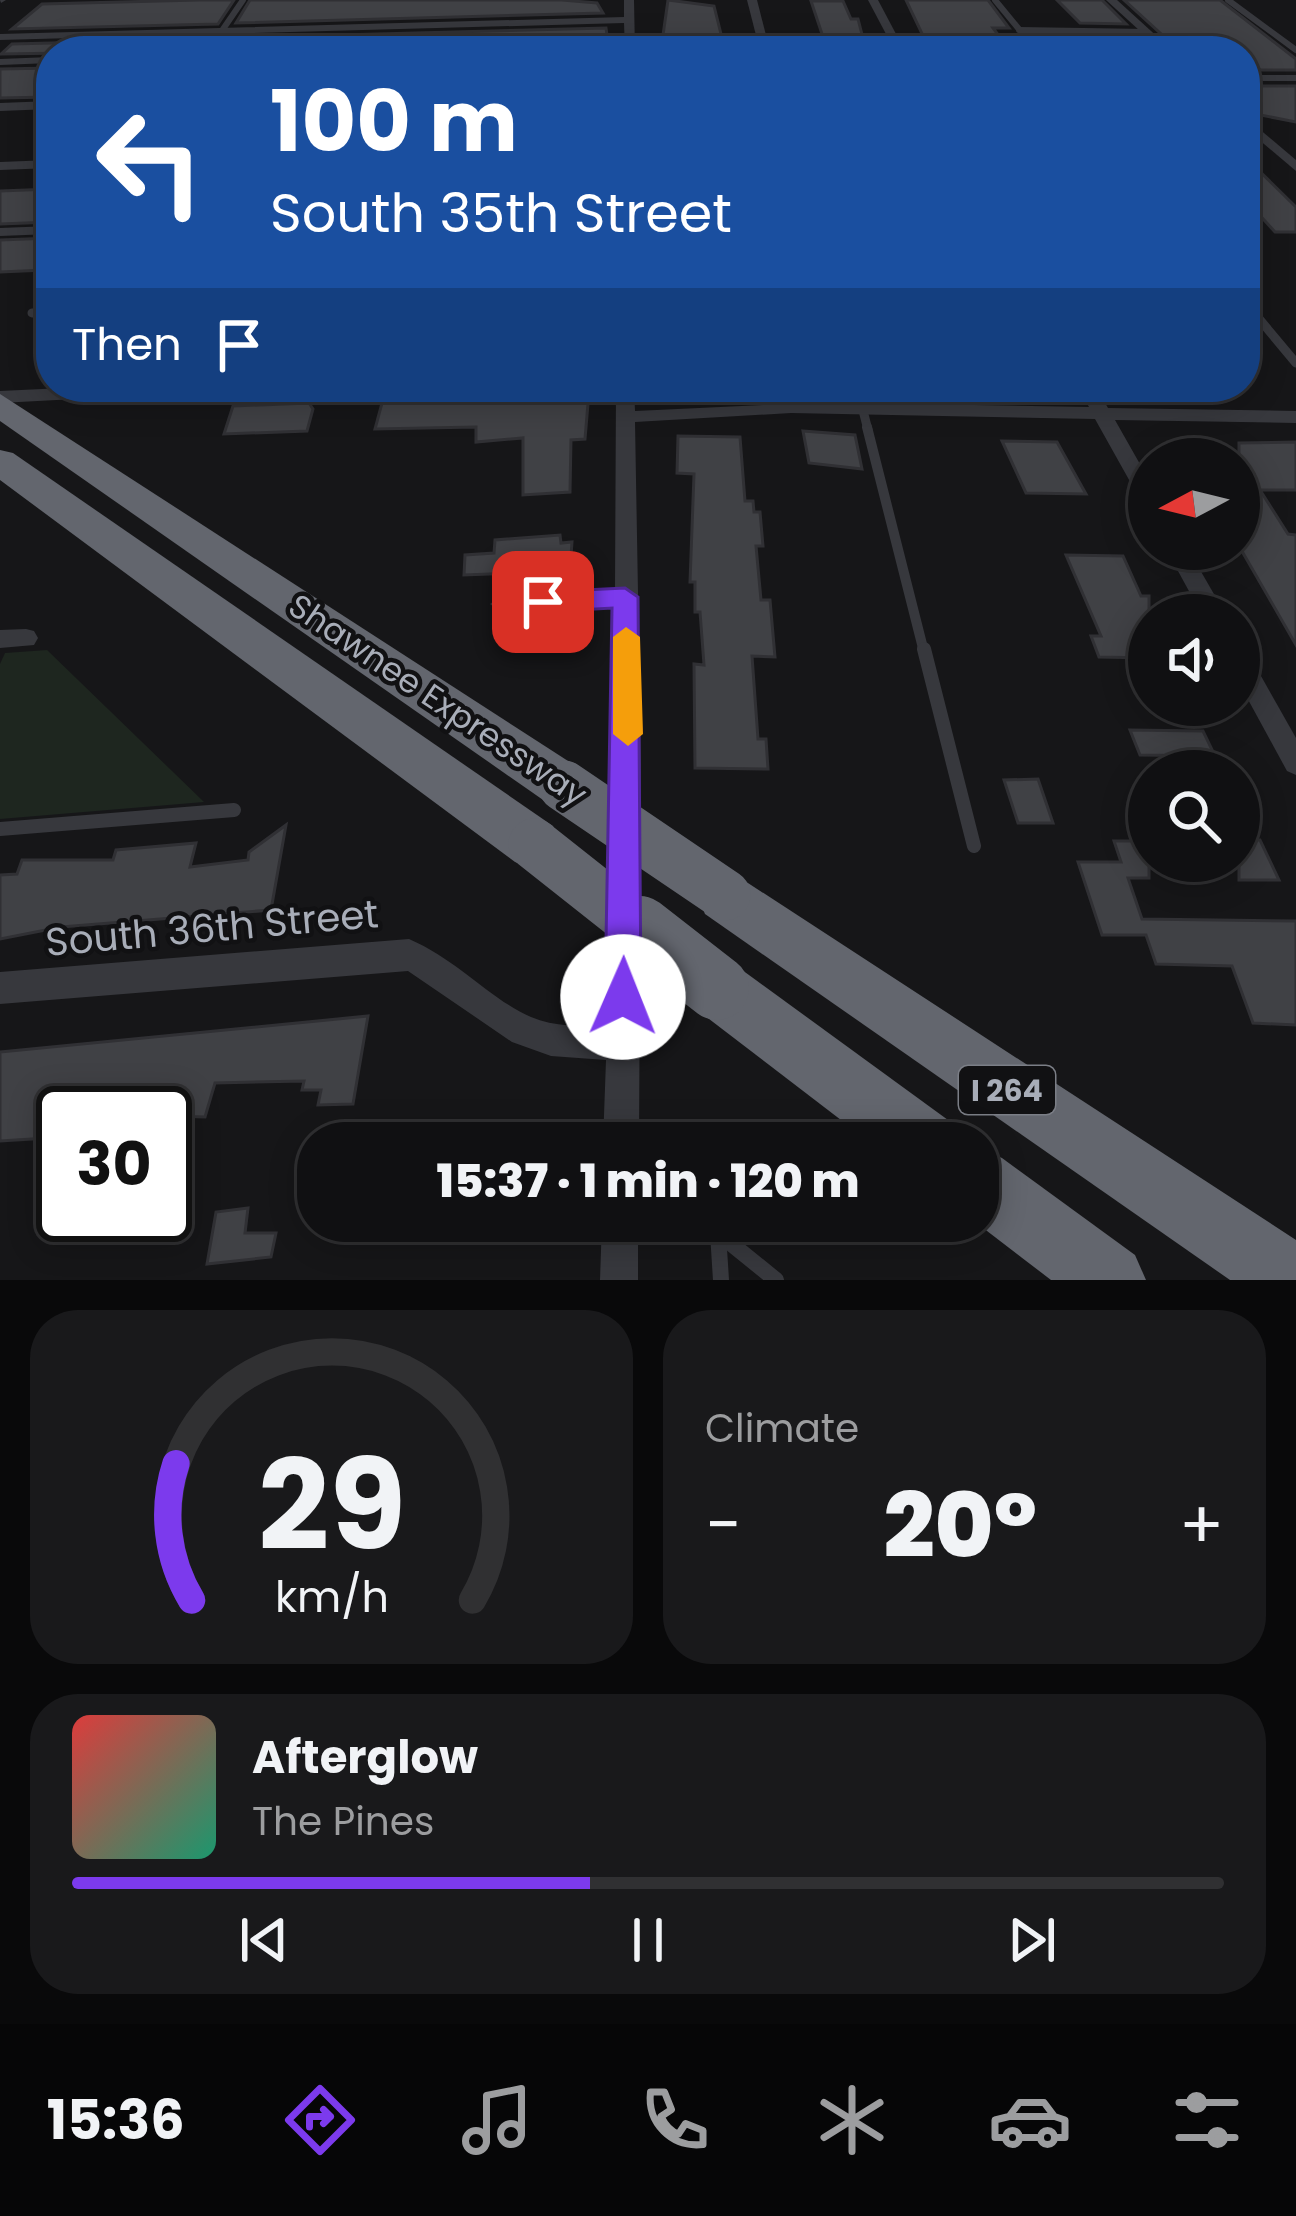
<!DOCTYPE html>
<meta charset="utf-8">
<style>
body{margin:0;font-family:Poppins,sans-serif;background:#19191b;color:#f1f3f6;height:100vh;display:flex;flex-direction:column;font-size:45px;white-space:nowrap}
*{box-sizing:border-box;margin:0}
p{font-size:39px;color:#9c9d9f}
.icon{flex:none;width:66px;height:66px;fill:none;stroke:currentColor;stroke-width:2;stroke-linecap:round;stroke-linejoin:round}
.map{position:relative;height:1280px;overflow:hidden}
.details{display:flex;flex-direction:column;gap:30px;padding:30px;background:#09090a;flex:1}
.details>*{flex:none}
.banner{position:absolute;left:36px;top:36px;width:1224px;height:366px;border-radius:48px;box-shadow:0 6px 30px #0003,0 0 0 3px #303032;background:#1a4fa0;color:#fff;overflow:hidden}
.needle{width:78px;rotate:263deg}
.fabs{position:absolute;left:1128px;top:438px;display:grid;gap:24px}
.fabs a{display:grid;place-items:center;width:132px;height:132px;border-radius:50%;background:#101012;box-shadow:0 6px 30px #0003,0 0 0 3px #303032;font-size:60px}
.speed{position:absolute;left:36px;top:1086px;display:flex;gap:24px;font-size:60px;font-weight:700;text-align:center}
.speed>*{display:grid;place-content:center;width:156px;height:156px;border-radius:50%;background:#101012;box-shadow:0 6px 30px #0003,0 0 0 3px #303032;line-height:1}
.speed .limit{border:6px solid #111;border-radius:18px;background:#fff;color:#111}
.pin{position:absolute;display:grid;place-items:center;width:102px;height:102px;color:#fff;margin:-51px;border-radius:24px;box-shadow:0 6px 18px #0006}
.me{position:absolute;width:132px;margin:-66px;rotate:1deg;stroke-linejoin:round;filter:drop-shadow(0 0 9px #0008)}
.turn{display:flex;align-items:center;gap:42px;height:252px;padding:0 36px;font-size:54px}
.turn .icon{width:156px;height:156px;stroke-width:2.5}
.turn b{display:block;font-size:84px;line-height:102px}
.then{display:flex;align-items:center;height:114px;padding:0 36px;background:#0003;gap:24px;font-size:45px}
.big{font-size:90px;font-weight:800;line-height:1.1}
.details .card{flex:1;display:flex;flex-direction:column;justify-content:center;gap:18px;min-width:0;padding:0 42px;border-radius:48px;background:#19191b}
.details .dial{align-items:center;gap:0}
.dial svg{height:312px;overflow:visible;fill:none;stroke:#303032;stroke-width:7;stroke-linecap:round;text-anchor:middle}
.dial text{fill:#f1f3f6;stroke:none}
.song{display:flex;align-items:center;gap:36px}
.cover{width:144px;height:144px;border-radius:18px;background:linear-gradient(135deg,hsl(0 70% 55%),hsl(160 70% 35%))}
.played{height:12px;border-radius:6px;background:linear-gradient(90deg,#7c3aed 45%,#303032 45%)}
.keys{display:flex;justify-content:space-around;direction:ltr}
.heat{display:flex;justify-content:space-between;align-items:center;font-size:66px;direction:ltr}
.details .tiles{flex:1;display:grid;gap:30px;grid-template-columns:1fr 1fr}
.card:last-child{grid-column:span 2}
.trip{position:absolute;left:297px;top:1122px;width:702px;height:120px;border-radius:48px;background:#101012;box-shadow:0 6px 30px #0003,0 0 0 3px #303032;font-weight:800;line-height:120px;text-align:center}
.tab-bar{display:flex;height:192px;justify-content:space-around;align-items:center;background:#060607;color:#9c9d9f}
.tab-bar .icon{width:84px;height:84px}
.tab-bar .active{color:#7c3aed}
.tab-bar b{font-size:54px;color:#f1f3f6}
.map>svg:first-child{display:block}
.green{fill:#1e261f}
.building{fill:#404145;stroke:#303034;stroke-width:3}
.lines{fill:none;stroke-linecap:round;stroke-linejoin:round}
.lane-far5{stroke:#37383d;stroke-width:6}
.lane-far4{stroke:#37383d;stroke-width:8}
.lane-far3{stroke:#37383d;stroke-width:9}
.lane-far2{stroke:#37383d;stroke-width:10}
.lane-far1{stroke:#37383d;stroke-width:14}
.lane{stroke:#37383d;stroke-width:16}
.street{fill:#37383d;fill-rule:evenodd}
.highway{fill:#63666e;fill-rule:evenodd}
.highway-bridge-far1{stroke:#63666e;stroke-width:51}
.highway-bridge{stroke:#63666e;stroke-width:64}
.route{fill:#7c3aed;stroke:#51269a;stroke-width:3}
.slow{fill:#f59e0b}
.labels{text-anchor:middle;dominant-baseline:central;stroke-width:9;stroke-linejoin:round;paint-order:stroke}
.shield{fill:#111113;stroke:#7b7e86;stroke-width:3}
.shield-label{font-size:30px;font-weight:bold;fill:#a8adb8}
.street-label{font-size:33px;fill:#a8adb8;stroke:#111113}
.near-street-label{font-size:39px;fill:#a8adb8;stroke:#111113}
</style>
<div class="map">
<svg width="1296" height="1280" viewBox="0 0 1296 1280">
<rect width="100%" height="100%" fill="#161618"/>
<!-- green -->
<path class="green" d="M47,650L204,802L0,819V664L5,653Z"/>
<!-- building -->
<g class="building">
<path d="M199,0H234L218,24L12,29L42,4Z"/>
<path d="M250,0H562L597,3L603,13L236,23Z"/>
<path d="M668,0L714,6L723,42H662Z"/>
<path d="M906,0H988L1009,28H993L1002,40H925Z"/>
<path d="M1057,0H1102L1126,24L1080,23Z"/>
<path d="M1124,0H1220L1296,59V70H1260L1245,51L1231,46L1170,42Z"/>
<path d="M811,1H843L851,19H858L866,50L827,49Z"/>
<path d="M606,28L609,49L575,50L573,35H564L217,51L226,38Z"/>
<path d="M207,39L201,51L1,54L12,44Z"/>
<path d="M51,68V97L0,98V69Z"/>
<path d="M1256,86H1296V122L1245,112V92Z"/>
<path d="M1245,157L1296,207V232H1275L1245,199Z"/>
<path d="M51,189V222L0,224V191Z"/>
<path d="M51,238V261L45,270L0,272V240Z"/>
<path d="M589,392L585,439L571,440L570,492L523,495V438L476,442V427L375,429L382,403Z"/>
<path d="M309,403L313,409L307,431L224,434L233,406Z"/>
<path d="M803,431L855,435L862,469L809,463Z"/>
<path d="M678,436L740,437L745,501H753L754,512H760L763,546H756L761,600H770L775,657L752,656L758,739H766L768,769L695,768L694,664L704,665L700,612H695V582H690L694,474L677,473Z"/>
<path d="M1002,441L1057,442L1086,494L1026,493Z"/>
<path d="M1296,442V490H1260L1288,534L1296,535V645L1239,546V443Z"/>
<path d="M560,535L561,543L572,542L570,571L464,575L465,555L494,553L495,540Z"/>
<path d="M1066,555L1123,556L1141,596H1149V658L1099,657L1091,636H1101Z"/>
<path d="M1130,730L1203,731L1215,756L1140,755Z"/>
<path d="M1038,779L1053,823H1018L1004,780Z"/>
<path d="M286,825L271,910L61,927L0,939V875L17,874L22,860H113L116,850L196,843L190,867L248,860L249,852Z"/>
<path d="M1239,840H1260L1279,880H1239Z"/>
<path d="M1114,841H1149V878H1128L1142,919L1296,921V1025L1253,1023L1232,966L1156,964L1146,935H1102L1078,862H1121Z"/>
<path d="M368,1016L353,1104L318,1105L321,1090H302L304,1081L215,1083L205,1117L63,1113V1137L0,1141V1052Z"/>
<path d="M248,1208L245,1233H276L271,1257L207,1264L216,1212Z"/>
</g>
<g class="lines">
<!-- lane-far5 -->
<g class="lane-far5">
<path d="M995,0L1037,51"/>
<path d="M1228,0L1296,50"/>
<path d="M1019,30L1147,32"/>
<path d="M208,51L243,0"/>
<path d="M338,51L542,45L552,51"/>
<path d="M0,62L51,60"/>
</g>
<!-- lane-far4 -->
<path class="lane-far4" d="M0,166L51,164"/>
<!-- lane-far3 -->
<g class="lane-far3">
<path d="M1245,302L1296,363"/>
<path d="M32,313L51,312"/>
<path d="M857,387L868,430"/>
</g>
<!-- lane-far2 -->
<path class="lane-far2" d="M867,427L924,652"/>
<!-- lane-far1 -->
<g class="lane-far1">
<path d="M924,649L974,846"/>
<path d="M0,829L234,810"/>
</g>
<!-- lane -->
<g class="lane">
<path d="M627,1229L718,1233L776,1280"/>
<path d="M718,1233L721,1280"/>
</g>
<!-- street -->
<g class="street">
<path d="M0,0H6L1,3Z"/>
<path d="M624,0H634L635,51H625L624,23L0,40V34L624,17Z"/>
<path d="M747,0H757L770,51H760Z"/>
<path d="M868,0H878L905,51H895Z"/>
<path d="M1106,0H1117L1173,51H1162Z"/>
<rect x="1245" y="75" width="51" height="6"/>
<path d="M51,101V109L0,111V103Z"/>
<path d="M1245,117L1296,160V171L1245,128Z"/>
<path d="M51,226V234L0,236V228Z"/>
<path d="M84,387H198L189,393L0,403V391Z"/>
<path d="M616,387H634L635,411L763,405L707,387H737L795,402L1089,407L1078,387H1096L1108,408L1296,411V423L1115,420L1149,480V505L1142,503L1095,419L791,413L635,422L641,764L639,1143H603L606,1060L551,1056L512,1042L408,971L0,1004V972L409,939C458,960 488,998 531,1017C554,1027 582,1026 607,1027L615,606L502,613L490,604L502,595L615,589Z"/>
<path d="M1166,549H1188L1226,615H1202Z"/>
<path d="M26,629L34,631L38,638L34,645L0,648V630Z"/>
<path d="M1239,650L1248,653L1296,738V775L1287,771L1239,683Z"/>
<path d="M602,1221H638V1280H600Z"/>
</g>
<!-- highway -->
<g class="highway">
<path d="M0,394L582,770L590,786L582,802L564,809L546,802L0,421Z"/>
<path d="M0,450L13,453L553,826L561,844L553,862L534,869L515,862L0,480Z"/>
<path d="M725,868L1296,1240V1280H1230L705,914L697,895L705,876Z"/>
<path d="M717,958L738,967L948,1120L958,1143H871L696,1009L687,988L696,967Z"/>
<path d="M978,1148L1002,1158L1135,1255L1146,1280H1051L974,1221Z"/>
</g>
<!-- highway-bridge-far1 -->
<g class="highway-bridge-far1">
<path d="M564,786L725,895"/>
<path d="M534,844L644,931"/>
</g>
<!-- highway-bridge -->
<path class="highway-bridge" d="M640,928L717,988"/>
</g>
<!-- route -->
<path class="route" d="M625,588L638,597L641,997L636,1010L623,1015L610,1010L605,997L612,608L543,612L530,602L543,592Z"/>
<!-- slow -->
<path class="slow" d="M626,627L640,637L643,734L628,746L613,734V637Z"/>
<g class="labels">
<!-- shield labels -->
<rect class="shield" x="959" y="1066" width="96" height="48" rx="9"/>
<g class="shield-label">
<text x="1007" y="1090">I 264</text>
</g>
<!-- street labels -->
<g class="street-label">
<text transform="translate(438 700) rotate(34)">Shawnee Expressway</text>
</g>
<!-- near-street labels -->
<g class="near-street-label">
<text transform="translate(212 928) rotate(-5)">South 36th Street</text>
</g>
</g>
</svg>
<div class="fabs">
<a><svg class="needle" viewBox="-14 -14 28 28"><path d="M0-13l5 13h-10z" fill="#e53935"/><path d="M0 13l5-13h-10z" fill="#9c9d9f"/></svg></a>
<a><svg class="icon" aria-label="sound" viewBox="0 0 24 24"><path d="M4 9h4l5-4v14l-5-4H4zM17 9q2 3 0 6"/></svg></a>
<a><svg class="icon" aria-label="search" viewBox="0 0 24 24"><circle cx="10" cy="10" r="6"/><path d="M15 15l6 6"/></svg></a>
</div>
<div class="speed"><div class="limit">30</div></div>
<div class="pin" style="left:543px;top:602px;background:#d93025"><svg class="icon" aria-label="arrive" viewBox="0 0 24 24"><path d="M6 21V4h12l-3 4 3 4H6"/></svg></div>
<svg class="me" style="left:623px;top:997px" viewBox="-20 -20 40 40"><circle r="19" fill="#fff"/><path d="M0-13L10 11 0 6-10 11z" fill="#7c3aed"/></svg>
<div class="trip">15:37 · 1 min · 120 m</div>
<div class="banner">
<div class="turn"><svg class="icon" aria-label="left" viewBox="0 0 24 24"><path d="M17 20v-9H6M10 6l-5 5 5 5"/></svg><div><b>100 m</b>South 35th Street</div></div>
<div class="then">Then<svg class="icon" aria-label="arrive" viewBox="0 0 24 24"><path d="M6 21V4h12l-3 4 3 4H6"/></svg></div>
</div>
</div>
<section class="details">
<div class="tiles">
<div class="card dial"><svg viewBox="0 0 100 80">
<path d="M14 69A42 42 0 1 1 86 69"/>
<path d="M14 69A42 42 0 0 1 10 34" stroke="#7c3aed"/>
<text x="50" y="56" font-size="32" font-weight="700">29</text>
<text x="50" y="72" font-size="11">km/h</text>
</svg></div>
<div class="card"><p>Climate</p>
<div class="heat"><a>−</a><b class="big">20°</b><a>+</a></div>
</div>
<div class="card">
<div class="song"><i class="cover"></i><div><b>Afterglow</b><p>The Pines</p></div></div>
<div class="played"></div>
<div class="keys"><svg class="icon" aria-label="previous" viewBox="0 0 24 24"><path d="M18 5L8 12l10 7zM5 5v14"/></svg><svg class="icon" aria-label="pause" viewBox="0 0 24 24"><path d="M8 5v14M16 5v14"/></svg><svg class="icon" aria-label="next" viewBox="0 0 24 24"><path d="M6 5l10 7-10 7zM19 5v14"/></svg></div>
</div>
</div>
</section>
<nav class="tab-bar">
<b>15:36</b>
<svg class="icon active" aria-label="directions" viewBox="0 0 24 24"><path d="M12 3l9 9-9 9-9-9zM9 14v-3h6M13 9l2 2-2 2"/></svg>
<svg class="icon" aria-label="music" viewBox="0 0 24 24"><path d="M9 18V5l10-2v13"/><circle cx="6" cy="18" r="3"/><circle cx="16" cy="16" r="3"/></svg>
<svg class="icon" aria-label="phone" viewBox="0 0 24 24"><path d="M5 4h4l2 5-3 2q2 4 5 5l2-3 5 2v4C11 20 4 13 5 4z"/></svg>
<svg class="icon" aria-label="climate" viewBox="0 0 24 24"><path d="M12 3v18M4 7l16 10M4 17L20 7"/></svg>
<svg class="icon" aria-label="car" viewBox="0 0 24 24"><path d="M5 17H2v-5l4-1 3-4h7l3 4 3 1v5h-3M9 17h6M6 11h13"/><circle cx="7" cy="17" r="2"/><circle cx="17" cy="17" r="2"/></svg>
<svg class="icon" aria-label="filters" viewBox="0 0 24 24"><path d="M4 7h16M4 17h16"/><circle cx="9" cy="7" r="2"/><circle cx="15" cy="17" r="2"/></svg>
</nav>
